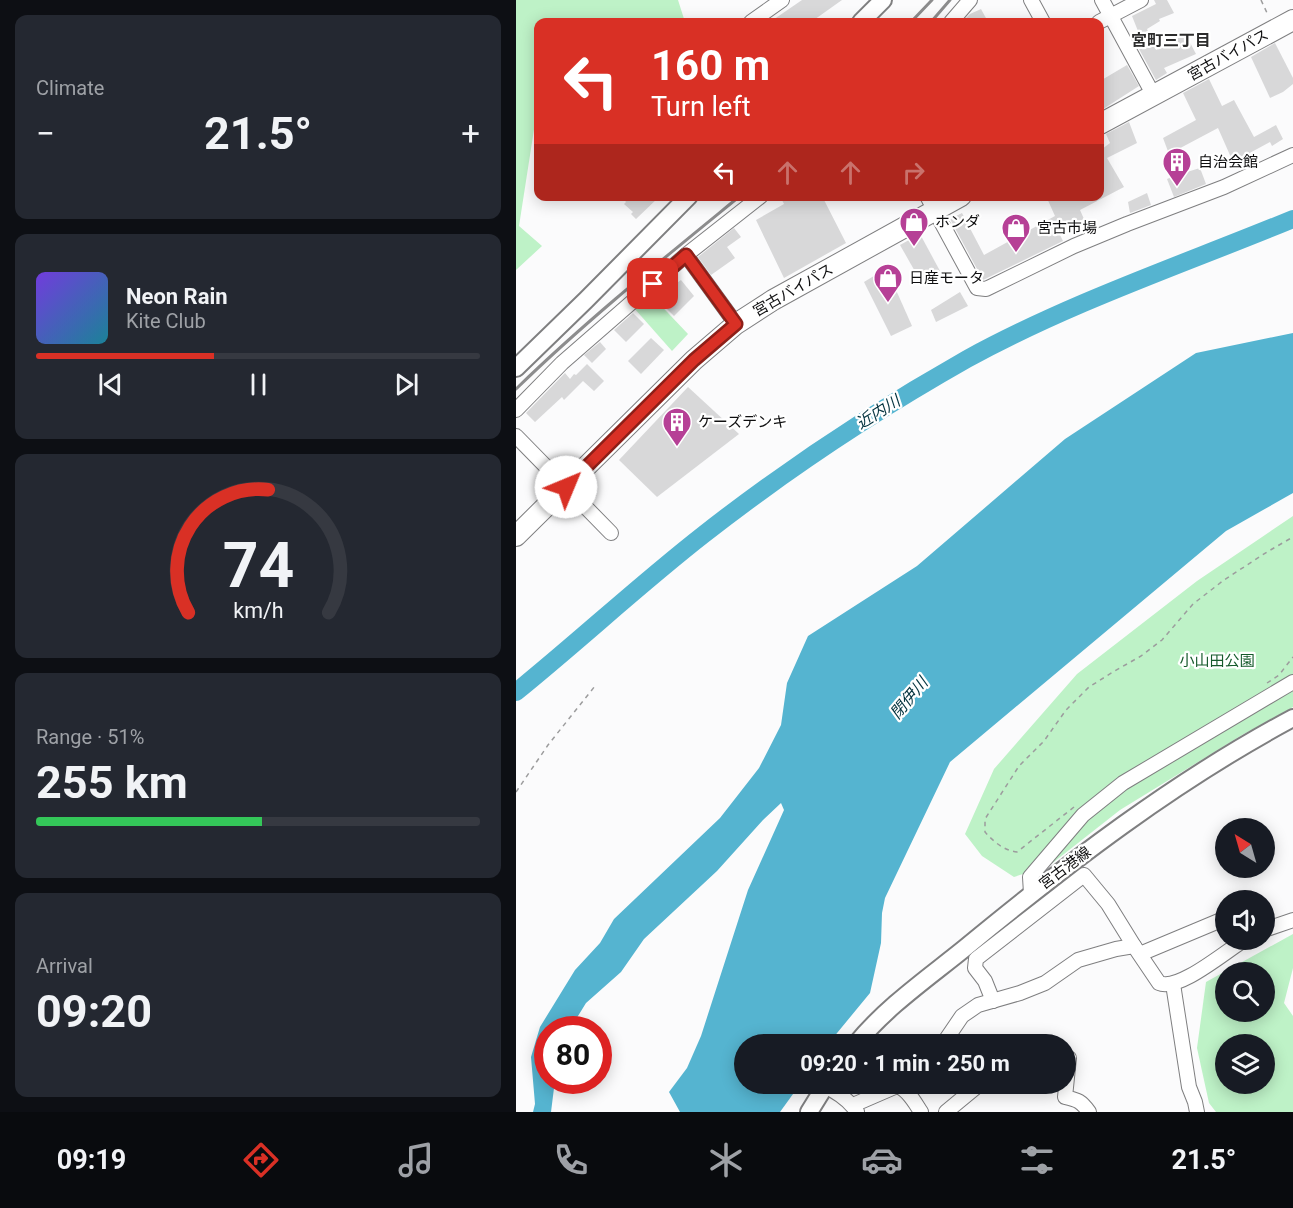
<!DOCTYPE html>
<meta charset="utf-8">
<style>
body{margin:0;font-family:Roboto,"Noto Sans JP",sans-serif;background:#242831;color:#f1f3f6;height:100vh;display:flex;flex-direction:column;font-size:22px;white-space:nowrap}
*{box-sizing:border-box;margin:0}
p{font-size:20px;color:#9ea1a6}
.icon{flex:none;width:33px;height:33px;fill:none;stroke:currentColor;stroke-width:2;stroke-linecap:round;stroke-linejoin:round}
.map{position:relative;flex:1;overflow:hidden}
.sheet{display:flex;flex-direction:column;gap:15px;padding:15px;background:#0d0f14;width:516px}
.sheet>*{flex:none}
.hud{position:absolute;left:18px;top:18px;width:570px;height:183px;border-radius:12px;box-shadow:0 3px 15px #0003;background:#d93025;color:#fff;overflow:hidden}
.needle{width:39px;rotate:323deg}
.tools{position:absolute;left:699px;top:818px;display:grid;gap:12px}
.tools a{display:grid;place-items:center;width:60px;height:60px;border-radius:50%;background:#171b24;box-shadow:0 3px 15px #0003;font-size:30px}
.speed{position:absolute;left:18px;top:1016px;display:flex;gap:12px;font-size:30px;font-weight:700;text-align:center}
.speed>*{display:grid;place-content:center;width:78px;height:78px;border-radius:50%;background:#171b24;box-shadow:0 3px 15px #0003;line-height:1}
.speed .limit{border:9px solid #d22;background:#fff;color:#111}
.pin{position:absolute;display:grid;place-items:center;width:51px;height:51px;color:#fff;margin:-26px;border-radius:12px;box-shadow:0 3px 9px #0006}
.me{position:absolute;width:66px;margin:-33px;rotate:45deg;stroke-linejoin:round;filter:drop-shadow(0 0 4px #0008)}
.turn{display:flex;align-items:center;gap:21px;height:126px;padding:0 18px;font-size:27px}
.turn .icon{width:78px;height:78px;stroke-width:2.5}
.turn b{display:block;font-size:42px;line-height:51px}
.lanes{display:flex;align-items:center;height:57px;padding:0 18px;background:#0003;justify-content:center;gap:30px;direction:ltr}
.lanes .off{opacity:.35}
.big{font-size:45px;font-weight:700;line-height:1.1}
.sheet .widget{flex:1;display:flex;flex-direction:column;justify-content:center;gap:9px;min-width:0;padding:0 21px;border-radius:12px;background:#242831}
.sheet .dial{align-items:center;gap:0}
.dial svg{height:156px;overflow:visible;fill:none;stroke:#363941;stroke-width:7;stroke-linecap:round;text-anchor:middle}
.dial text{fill:#f1f3f6;stroke:none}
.song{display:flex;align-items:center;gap:18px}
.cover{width:72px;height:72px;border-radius:9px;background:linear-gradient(135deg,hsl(260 70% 55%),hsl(190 70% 35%))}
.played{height:6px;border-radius:3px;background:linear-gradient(90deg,#d93025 40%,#363941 40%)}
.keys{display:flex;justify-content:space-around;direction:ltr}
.heat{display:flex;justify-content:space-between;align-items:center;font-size:33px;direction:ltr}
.charge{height:9px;border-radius:4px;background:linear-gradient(90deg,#34c759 51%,#363941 0)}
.trip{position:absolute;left:218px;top:1034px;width:342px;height:60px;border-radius:30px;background:#171b24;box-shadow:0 3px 15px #0003;font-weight:700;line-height:60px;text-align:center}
.dock{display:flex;height:96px;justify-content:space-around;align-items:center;background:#090b0e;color:#9ea1a6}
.dock .icon{width:42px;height:42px}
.dock .selected{color:#d93025}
.dock b{font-size:27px;color:#f1f3f6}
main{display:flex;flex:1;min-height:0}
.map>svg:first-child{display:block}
.green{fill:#bef2c7;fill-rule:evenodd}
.water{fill:#55b4d0}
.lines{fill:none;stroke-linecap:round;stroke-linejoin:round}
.river{stroke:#55b4d0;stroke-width:18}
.building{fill:#d8d8d9}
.minor-casing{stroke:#7f7f80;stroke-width:16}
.major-casing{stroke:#7f7f80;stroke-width:20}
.highway-casing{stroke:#7f7f80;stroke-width:22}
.path{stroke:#9c9c9d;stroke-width:1.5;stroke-dasharray:4.5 4.5;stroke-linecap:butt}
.minor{stroke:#fff;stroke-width:14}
.major{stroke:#fff;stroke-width:16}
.highway{stroke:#fff;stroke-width:20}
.rail{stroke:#8c8c8d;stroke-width:3}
.route-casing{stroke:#8d1f18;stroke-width:15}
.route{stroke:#d93025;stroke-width:10}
.labels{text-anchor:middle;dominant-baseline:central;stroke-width:4.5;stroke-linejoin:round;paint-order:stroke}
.street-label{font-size:15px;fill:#0f0f10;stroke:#fff}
.poi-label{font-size:15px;fill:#0f0f10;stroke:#fff;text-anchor:start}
.park-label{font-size:15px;fill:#155a2b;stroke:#fff}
.neighbourhood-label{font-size:16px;font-weight:bold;fill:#2c2c2c;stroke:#fff}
.water-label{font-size:16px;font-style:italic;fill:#04333f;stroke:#fff}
</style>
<main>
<section class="sheet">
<div class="widget"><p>Climate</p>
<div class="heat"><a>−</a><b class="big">21.5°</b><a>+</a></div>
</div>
<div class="widget">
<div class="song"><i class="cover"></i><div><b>Neon Rain</b><p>Kite Club</p></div></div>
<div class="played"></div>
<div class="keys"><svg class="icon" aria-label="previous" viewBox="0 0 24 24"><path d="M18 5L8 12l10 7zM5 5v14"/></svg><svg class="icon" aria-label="pause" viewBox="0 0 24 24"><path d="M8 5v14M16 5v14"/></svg><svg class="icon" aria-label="next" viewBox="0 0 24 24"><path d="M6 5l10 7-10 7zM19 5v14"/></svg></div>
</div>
<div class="widget dial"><svg viewBox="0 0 100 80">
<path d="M14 69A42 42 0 1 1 86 69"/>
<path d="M14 69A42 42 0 0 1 55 6" stroke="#d93025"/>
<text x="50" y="56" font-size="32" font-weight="700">74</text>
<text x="50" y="72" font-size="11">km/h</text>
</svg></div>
<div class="widget"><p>Range · 51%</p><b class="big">255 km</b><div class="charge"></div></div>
<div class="widget"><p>Arrival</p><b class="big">09:20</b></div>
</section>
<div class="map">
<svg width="777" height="1112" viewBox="0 0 777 1112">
<rect width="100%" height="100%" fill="#fbfbfc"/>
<!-- green -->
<g class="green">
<path d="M0,0H162L169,22H22V122L19,123L3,226L26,246L0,270Z"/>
<path d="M134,294L172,334L156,351L118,308Z"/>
<path d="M777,516V707L726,735L604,810L534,865L498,877L466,856L449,834L478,769L561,674L681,581Z"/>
<path d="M777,934V968L768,1003L777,1016V1112H700L693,1103L681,1048L690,982ZM710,972H748V1011H710ZM710,1044H748V1083H710Z"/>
</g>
<!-- water -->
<path class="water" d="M777,333V493L710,531L434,762L369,898L366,913L365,943L354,993L312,1044H228V1083H285L264,1112H164L153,1092L171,1068L185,1036L232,890L268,810L265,803L247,820L201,871L128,939L105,972L70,1003L54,1029H32V1080H39L35,1112H17L19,1104L15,1057L24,1027L59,970L84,943L98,919L204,818L243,768L265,725L271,683L292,636L401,566L549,439L680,353Z"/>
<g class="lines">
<!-- river -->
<path class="river" d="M0,692C63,641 123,585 187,535C270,470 359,411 451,359C555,302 668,264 777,219"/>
</g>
<!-- building -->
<g class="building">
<path d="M286,0H326L295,22H254Z"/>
<path d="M638,0H651L658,13L643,19L644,21L631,29L640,50L669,33L680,54L648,68L651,73L640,80L623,49L628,46L616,16L640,4Z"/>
<path d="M465,9L471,20L466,22H446L454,14Z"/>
<path d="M759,43L777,78V84L767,92L754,98L735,57Z"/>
<path d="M611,65L623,86L584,111V81Z"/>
<path d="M693,79L706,106L718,100L738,137L760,125L767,139L756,146L754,142L717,162L702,128L653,154L647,138L680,120L667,93Z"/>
<path d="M613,122L621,143L591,158L608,187L564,210L568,219L543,233L547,241L467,280L434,219L446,213L468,255L539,216L530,196H584V146L586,149L594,143L590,134Z"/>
<path d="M684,168L690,184L658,197L651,179L661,175Z"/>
<path d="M631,193L635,205L614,213L612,202Z"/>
<path d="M105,196H125L129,200L144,196L120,219L115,214L117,212L108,204L110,202Z"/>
<path d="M264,196H306L330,243L268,278L240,220L268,204Z"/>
<path d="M218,228L225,237L211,247L219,258L195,275L182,257Z"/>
<path d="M404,234L424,271L405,282L384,245Z"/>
<path d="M366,271L372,272L396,326L375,336L348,282Z"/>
<path d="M165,280L178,296L158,316L137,295L149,285L150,286L155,282L158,285Z"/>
<path d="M444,292L452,306L420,322L415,310Z"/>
<path d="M117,313L128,324L110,342L98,330Z"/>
<path d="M135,338L148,350L125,374L112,361Z"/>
<path d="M84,342L90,349L76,363L68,355Z"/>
<path d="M71,364L88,381L78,391L67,381L48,400L46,397L19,422L10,413L49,373L54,379L58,374L60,375Z"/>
<path d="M172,387L223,434L141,497L103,460Z"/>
</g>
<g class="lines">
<!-- minor casing -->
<g class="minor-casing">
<g id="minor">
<path d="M515,0L527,22"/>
<path d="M586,0L638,96"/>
<path d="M235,22L266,0"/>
<path d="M435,22L454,0"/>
<path d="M583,22L625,0"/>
<path d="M411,196L461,288L470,289L558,246L611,224L708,187L777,155"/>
<path d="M170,255L220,324"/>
<path d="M0,410L46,363L170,255L245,196"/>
<path d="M0,436L95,533"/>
<path d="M515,893L514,877L567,815L607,783L777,682"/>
<path d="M748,930L777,920"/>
<path d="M624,954L710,918"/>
<path d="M657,984L673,1087L679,1102L681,1112"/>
<path d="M477,1001L469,981L459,968L460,959L568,875L592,904L618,946"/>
<path d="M424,1044L429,1041L446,1016L462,1005L504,993L529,983L562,960L600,949L618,946L643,983C663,992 712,949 730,939"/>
<path d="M553,1058L549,1097C562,1100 565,1101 573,1112"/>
<path d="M308,1086C321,1092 333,1100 341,1112"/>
<path d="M337,1105L381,1086C392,1089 399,1103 405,1112"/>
<path d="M430,1112L465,1083"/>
</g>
</g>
<!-- major casing -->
<g class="major-casing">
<g id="major">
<path d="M345,22L367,0"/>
<path d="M0,368L70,300L173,196"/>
<path d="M340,1044C370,1007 412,978 449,948C552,863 659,781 777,718"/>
<path d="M293,1112L311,1083"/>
</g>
</g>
<!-- highway casing -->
<g class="highway-casing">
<g id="highway">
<path d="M584,124L777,20"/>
<path d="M0,536L178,360L220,324L257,300L445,196"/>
</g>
</g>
<!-- path -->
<g class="path">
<path d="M745,0L752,15"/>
<path d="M751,683L763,675L777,657"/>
<path d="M0,792L32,745L79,686"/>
<path d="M558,807L501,852C487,850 478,842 469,832V819L503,766L528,741L550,710L573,687L597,672L625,656L646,640L677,604L708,580L751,552L777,537"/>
</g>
<!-- minor -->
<use href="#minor" class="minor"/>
<!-- major -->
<use href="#major" class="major"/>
<!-- highway -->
<use href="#highway" class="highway"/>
<!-- rail -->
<g class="rail">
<path d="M395,22L416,0"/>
<path d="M415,22L434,0"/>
<path d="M0,389C71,320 147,259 224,196"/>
</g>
</g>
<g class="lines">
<!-- route casing -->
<g class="route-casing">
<path id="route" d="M50,487L178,360L220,324L170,255L137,284"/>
</g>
<!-- route -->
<use href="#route" class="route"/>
</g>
<!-- icons -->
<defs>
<g id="building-pin" transform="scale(1.5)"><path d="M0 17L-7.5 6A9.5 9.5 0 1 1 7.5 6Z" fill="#b64096" stroke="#fff"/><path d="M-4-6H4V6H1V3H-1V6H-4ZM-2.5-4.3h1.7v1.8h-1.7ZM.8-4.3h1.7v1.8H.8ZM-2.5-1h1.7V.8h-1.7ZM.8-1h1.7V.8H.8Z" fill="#fff"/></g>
<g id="shop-pin" transform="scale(1.5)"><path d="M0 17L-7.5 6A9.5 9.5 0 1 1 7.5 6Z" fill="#b64096" stroke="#fff"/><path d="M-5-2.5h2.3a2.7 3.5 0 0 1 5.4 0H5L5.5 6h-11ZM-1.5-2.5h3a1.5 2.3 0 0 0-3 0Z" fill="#fff"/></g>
</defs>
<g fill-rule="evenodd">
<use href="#building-pin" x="661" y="162"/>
<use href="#shop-pin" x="398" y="222"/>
<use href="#shop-pin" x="500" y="228"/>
<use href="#shop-pin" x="372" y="278"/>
<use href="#building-pin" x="161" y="422"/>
</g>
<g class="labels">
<!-- street labels -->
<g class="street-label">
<text transform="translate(712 55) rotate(-29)">宮古バイパス</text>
<text transform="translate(277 290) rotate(-30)">宮古バイパス</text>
<text transform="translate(549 868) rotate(-37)">宮古港線</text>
</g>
<!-- poi labels -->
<g class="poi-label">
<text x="682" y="162">自治会館</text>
<text x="419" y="222">ホンダ</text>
<text x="521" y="228">宮古市場</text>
<text x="393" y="278">日産モータ</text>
<text x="182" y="422">ケーズデンキ</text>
</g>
<!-- park labels -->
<g class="park-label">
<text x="701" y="661">小山田公園</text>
</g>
<!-- neighbourhood labels -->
<g class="neighbourhood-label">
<text x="655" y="40">宮町三丁目</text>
</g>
<!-- water labels -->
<g class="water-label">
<text transform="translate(362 412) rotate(-32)">近内川</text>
<text transform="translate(393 698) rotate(-50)">閉伊川</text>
</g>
</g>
</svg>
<div class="tools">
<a><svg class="needle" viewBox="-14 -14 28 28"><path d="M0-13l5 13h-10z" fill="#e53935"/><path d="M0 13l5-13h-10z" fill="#9ea1a6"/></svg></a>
<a><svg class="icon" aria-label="sound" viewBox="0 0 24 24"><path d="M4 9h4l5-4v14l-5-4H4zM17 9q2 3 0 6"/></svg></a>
<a><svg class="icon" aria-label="search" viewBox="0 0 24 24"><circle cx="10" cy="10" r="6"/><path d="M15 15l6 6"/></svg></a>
<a><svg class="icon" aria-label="layers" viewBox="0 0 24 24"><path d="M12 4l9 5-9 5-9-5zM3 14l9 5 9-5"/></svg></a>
</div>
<div class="speed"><div class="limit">80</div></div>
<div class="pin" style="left:137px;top:284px;background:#d93025"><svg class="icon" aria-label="arrive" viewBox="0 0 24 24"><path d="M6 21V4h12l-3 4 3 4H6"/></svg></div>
<svg class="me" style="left:50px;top:487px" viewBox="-20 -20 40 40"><circle r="19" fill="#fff"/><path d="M0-13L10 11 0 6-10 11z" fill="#d93025"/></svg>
<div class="trip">09:20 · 1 min · 250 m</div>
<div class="hud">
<div class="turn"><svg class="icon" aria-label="left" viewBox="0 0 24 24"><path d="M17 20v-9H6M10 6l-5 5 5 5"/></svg><div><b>160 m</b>Turn left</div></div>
<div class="lanes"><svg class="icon" aria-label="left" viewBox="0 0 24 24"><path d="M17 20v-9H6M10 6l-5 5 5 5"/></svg><svg class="icon off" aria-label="ahead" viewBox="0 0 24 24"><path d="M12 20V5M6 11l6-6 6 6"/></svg><svg class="icon off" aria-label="ahead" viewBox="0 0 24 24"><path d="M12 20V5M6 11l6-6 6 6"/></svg><svg class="icon off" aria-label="right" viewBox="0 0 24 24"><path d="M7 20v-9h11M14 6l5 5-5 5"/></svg></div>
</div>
</div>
</main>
<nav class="dock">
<b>09:19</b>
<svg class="icon selected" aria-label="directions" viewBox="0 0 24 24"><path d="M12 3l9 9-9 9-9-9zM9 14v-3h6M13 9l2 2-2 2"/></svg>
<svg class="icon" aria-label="music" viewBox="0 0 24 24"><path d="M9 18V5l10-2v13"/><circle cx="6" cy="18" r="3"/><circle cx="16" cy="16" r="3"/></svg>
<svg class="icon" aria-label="phone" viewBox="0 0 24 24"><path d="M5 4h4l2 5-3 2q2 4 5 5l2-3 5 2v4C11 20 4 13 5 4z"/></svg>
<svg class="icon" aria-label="climate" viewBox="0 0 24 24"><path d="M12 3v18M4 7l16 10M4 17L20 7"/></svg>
<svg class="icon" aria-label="car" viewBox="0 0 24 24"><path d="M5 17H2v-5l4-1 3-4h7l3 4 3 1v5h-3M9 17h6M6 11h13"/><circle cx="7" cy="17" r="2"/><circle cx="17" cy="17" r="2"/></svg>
<svg class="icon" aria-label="filters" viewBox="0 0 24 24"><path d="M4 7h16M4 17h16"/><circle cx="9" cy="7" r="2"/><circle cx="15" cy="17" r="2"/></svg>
<b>21.5°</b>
</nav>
